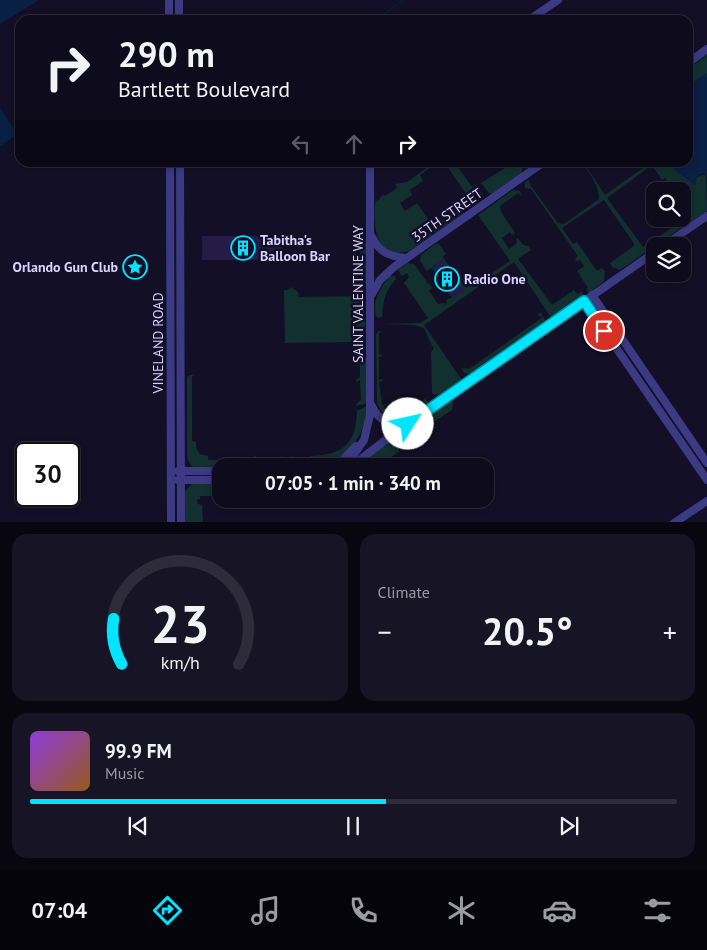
<!DOCTYPE html>
<meta charset="utf-8">
<style>
body{margin:0;font-family:"PT Sans",sans-serif;background:#171425;color:#f1f3f6;height:100vh;display:flex;flex-direction:column;font-size:19px;white-space:nowrap}
*{box-sizing:border-box;margin:0}
p{font-size:16px;color:#9b9ba3}
.icon{flex:none;width:28px;height:28px;fill:none;stroke:currentColor;stroke-width:2;stroke-linecap:round;stroke-linejoin:round}
.map{position:relative;height:522px;overflow:hidden}
.panel{display:flex;flex-direction:column;gap:12px;padding:12px;background:#08060f;flex:1}
.panel>*{flex:none}
.hud{position:absolute;left:15px;top:15px;width:678px;height:152px;border-radius:15px;box-shadow:0 2px 8px #0003,0 0 0 1px #2e2b3b;background:#0e0b1c;color:#f1f3f6;overflow:hidden}
.fabs{position:absolute;left:646px;top:182px;display:grid;gap:10px}
.fabs a{display:grid;place-items:center;width:45px;height:45px;border-radius:10px;background:#0e0b1c;box-shadow:0 2px 8px #0003,0 0 0 1px #2e2b3b;font-size:25px}
.speed{position:absolute;left:15px;top:442px;display:flex;gap:10px;font-size:25px;font-weight:700;text-align:center}
.speed>*{display:grid;place-content:center;width:65px;height:65px;border-radius:50%;background:#0e0b1c;box-shadow:0 2px 8px #0003,0 0 0 1px #2e2b3b;line-height:1}
.speed .limit{border:2px solid #111;border-radius:8px;background:#fff;color:#111}
.pin{position:absolute;display:grid;place-items:center;width:42px;height:42px;color:#fff;margin:-21px;border:2px solid #fff;border-radius:50%;box-shadow:0 1px 5px #0007}
.me{position:absolute;width:55px;margin:-28px;rotate:55deg;stroke-linejoin:round;filter:drop-shadow(0 0 4px #0008)}
.turn{display:flex;align-items:center;gap:18px;height:105px;padding:0 20px;font-size:22px}
.turn .icon{width:65px;height:65px;stroke-width:2.5}
.turn b{display:block;font-size:35px;line-height:42px}
.lanes{display:flex;align-items:center;height:48px;padding:0 20px;background:#0003;justify-content:center;gap:25px;direction:ltr}
.lanes .off{opacity:.35}
.big{font-size:38px;font-weight:600;line-height:1.1}
.panel .card{flex:1;display:flex;flex-direction:column;justify-content:center;gap:8px;min-width:0;padding:0 18px;border-radius:15px;background:#171425}
.panel .dial{align-items:center;gap:0}
.dial svg{height:130px;overflow:visible;fill:none;stroke:#2e2b3b;stroke-width:7;stroke-linecap:round;text-anchor:middle}
.dial text{fill:#f1f3f6;stroke:none}
.song{display:flex;align-items:center;gap:15px}
.cover{width:60px;height:60px;border-radius:8px;background:linear-gradient(135deg,hsl(270 70% 55%),hsl(30 70% 35%))}
.played{height:5px;border-radius:2px;background:linear-gradient(90deg,#00e5ff 55%,#2e2b3b 55%)}
.keys{display:flex;justify-content:space-around;direction:ltr}
.heat{display:flex;justify-content:space-between;align-items:center;font-size:28px;direction:ltr}
.panel .tiles{flex:1;display:grid;gap:12px;grid-template-columns:1fr 1fr}
.card:last-child{grid-column:span 2}
.trip{position:absolute;left:212px;top:458px;width:282px;height:50px;border-radius:15px;background:#0e0b1c;box-shadow:0 2px 8px #0003,0 0 0 1px #2e2b3b;font-weight:600;line-height:50px;text-align:center}
.tabs{display:flex;height:80px;justify-content:space-around;align-items:center;background:#06040b;color:#9b9ba3}
.tabs .icon{width:35px;height:35px}
.tabs .active{color:#00e5ff}
.tabs b{font-size:22px;color:#f1f3f6}
.map>svg:first-child{display:block}
.green{fill:#12302f}
.water{fill:#0a1f44}
.lines{fill:none;stroke-linecap:round;stroke-linejoin:round}
.stream{stroke:#0a1f44;stroke-width:1}
.building{fill:#241b47}
.minor{stroke:#3d3a85;stroke-width:8}
.route-casing{stroke:#0095a6;stroke-width:12}
.route{stroke:#00e5ff;stroke-width:9}
.labels{text-anchor:middle;dominant-baseline:central;stroke-width:5;stroke-linejoin:round;paint-order:stroke}
.street-label{font-size:14px;fill:#d9d4ff;stroke:#130f26}
.poi-label{font-size:14px;font-weight:bold;fill:#d9d4ff;stroke:#130f26;text-anchor:start}
</style>
<div class="map">
<svg width="707" height="523" viewBox="0 0 707 523">
<rect width="100%" height="100%" fill="#130f26"/>
<!-- green -->
<g class="green">
<path d="M707,55V73L688,86V69Z"/>
<path d="M433,163H437L420,175L423,181L410,190L412,195L400,203L405,211L417,203L433,226L460,208L461,215L409,251C374,261 372,221 376,197L377,202L383,194L385,196L397,188L395,184L407,182Z"/>
<path d="M445,163H455L472,187L476,185L484,197L473,206L468,203L471,201Z"/>
<path d="M509,163H515L518,168L522,166V173L492,194L489,193L481,183L505,168L504,166Z"/>
<path d="M581,163H584L605,195L650,163H672L675,170L695,185L697,177L706,174L707,211L691,222L688,221L687,216L683,209L684,204L682,191H674L665,178L662,180L652,165L607,198L643,247L682,221L685,225L620,270L612,267L610,263L635,245L604,200L562,228L573,244L577,242L597,271L602,268L605,271L604,281L589,293L586,289L588,288L577,271L584,266L580,260L576,261L575,259L578,256L531,189L525,188V182L529,180L531,186L558,223L564,224L599,199C600,188 589,170 581,163Z"/>
<path d="M513,190L520,191L522,196L518,193L500,206L501,212L515,233L512,235L510,232L502,238L509,249L517,243L516,239L518,238L523,245L528,246L531,250L518,259L552,305L574,290L577,294L582,292L585,296L552,319L514,262L424,325L462,380C454,387 442,399 432,393L431,353L434,347L432,346L424,328L414,325L378,324L420,323L428,318L404,283L409,277L407,273L402,276L398,270L407,263L414,264L427,282L426,284L429,283L432,288L429,291L438,304L444,303L446,305L447,299L452,298L434,271L431,268L427,271L420,261L421,255L435,244H439L446,254L443,256L444,259L466,288L484,275L486,277L510,261L478,215Z"/>
<path d="M364,239L366,240V283L364,285L361,284L360,241Z"/>
<path d="M390,276H395L396,279C385,291 383,300 382,317L378,318C369,306 381,286 390,276Z"/>
<path d="M291,287L298,292L299,297L365,296V342L362,345L356,346V342L285,343L284,290H288Z"/>
<path d="M541,312L545,320L542,325L472,374L464,373L461,368L469,369L543,317L537,315Z"/>
<path d="M378,331L383,332L379,333V354L383,356L379,357V379L384,380L379,382L382,405L386,404L383,407C390,415 399,416 409,413V409L420,405L425,398L428,402V405C410,416 389,431 377,403L376,335Z"/>
<path d="M358,352L363,353L366,358L367,403L357,406L356,404L361,400L360,380L357,382L356,380L360,377V356L356,358Z"/>
<path d="M190,375H195L192,376V441L196,442V447L199,454L208,456V460H230L232,456L234,460H253L255,455L258,460H280L281,456L284,458L280,466L192,467L187,458V377Z"/>
<path d="M450,400L453,402L452,410L416,433L414,429L415,424Z"/>
<path d="M367,406C366,436 344,466 312,466C305,466 298,467 292,465L291,458L292,456L295,459H310V456C343,455 356,444 357,411Z"/>
<path d="M391,441L395,442L399,449V452L377,466H356Z"/>
<path d="M193,483H221V496H200V499L197,500L198,504L202,505L203,522L185,523V491Z"/>
</g>
<!-- water -->
<g class="water">
<path d="M0,0H39L0,24Z"/>
<path d="M707,73V175L701,174L697,177L695,185L675,170L672,164L688,162V86Z"/>
<path d="M0,107L17,135L0,146Z"/>
</g>
<g class="lines">
<!-- stream -->
<path class="stream" d="M376,20L404,0"/>
</g>
<!-- building -->
<g class="building">
<rect x="202" y="236" width="81" height="24"/>
<path d="M442,260L464,291L453,298L431,267Z"/>
</g>
<g class="lines">
<!-- minor -->
<g class="minor">
<path d="M169,0V20"/>
<path d="M179,0V20"/>
<path d="M529,20L558,0"/>
<path d="M688,63L707,49"/>
<path d="M170,162L171,523"/>
<path d="M180,162L181,523"/>
<path d="M372,237C380,253 389,256 406,258"/>
<path d="M663,246L707,216"/>
<path d="M372,294L380,280L394,267L544,162"/>
<path d="M592,295L707,463"/>
<path d="M584,301L707,480"/>
<path d="M372,406C377,419 391,427 405,424"/>
<path d="M341,462L356,446"/>
<path d="M332,466L345,460"/>
<path d="M346,466L364,440L370,415V162"/>
<path d="M352,466L392,435L655,252"/>
<path d="M178,471H221"/>
<path d="M178,480H221"/>
<path d="M674,523L707,501"/>
</g>
</g>
<g class="lines">
<!-- route casing -->
<g class="route-casing">
<path id="route" d="M408,424L584,301L604,331"/>
</g>
<!-- route -->
<use href="#route" class="route"/>
</g>
<!-- icons -->
<defs>
<g id="building-ring" transform="scale(1.25)"><circle r="9.5" fill="#130f26" stroke="#00e5ff" stroke-width="1.5"/><path d="M-4-6H4V6H1V3H-1V6H-4ZM-2.5-4.3h1.7v1.8h-1.7ZM.8-4.3h1.7v1.8H.8ZM-2.5-1h1.7V.8h-1.7ZM.8-1h1.7V.8H.8Z" fill="#00e5ff"/></g>
<g id="sight-ring" transform="scale(1.25)"><circle r="9.5" fill="#130f26" stroke="#00e5ff" stroke-width="1.5"/><path d="M0-6L1.8-2.2L6-1.7L2.9 1.2L3.7 5.4L0 3.3L-3.7 5.4L-2.9 1.2L-6-1.7L-1.8-2.2Z" fill="#00e5ff"/></g>
</defs>
<g fill-rule="evenodd">
<use href="#building-ring" x="243" y="248"/>
<use href="#sight-ring" x="135" y="267"/>
<use href="#building-ring" x="447" y="279"/>
</g>
<g class="labels">
<!-- street labels -->
<g class="street-label">
<text transform="translate(447 215) rotate(-35)">35TH STREET</text>
<text transform="translate(358 294) rotate(-90)">SAINT VALENTINE WAY</text>
<text transform="translate(158 343) rotate(-90)">VINELAND ROAD</text>
</g>
<!-- poi labels -->
<g class="poi-label">
<text x="260" y="240">Tabitha's<tspan x="260" dy="16">Balloon Bar</tspan></text>
<text x="118" y="267" text-anchor="end">Orlando Gun Club</text>
<text x="464" y="279">Radio One</text>
</g>
</g>
</svg>
<div class="fabs">
<a><svg class="icon" aria-label="search" viewBox="0 0 24 24"><circle cx="10" cy="10" r="6"/><path d="M15 15l6 6"/></svg></a>
<a><svg class="icon" aria-label="layers" viewBox="0 0 24 24"><path d="M12 4l9 5-9 5-9-5zM3 14l9 5 9-5"/></svg></a>
</div>
<div class="speed"><div class="limit">30</div></div>
<div class="pin" style="left:604px;top:331px;background:#d93025"><svg class="icon" aria-label="arrive" viewBox="0 0 24 24"><path d="M6 21V4h12l-3 4 3 4H6"/></svg></div>
<svg class="me" style="left:408px;top:424px" viewBox="-20 -20 40 40"><circle r="19" fill="#fff"/><path d="M0-13L10 11 0 6-10 11z" fill="#00e5ff"/></svg>
<div class="trip">07:05 · 1 min · 340 m</div>
<div class="hud">
<div class="turn"><svg class="icon" aria-label="right" viewBox="0 0 24 24"><path d="M7 20v-9h11M14 6l5 5-5 5"/></svg><div><b>290 m</b>Bartlett Boulevard</div></div>
<div class="lanes"><svg class="icon off" aria-label="left" viewBox="0 0 24 24"><path d="M17 20v-9H6M10 6l-5 5 5 5"/></svg><svg class="icon off" aria-label="ahead" viewBox="0 0 24 24"><path d="M12 20V5M6 11l6-6 6 6"/></svg><svg class="icon" aria-label="right" viewBox="0 0 24 24"><path d="M7 20v-9h11M14 6l5 5-5 5"/></svg></div>
</div>
</div>
<section class="panel">
<div class="tiles">
<div class="card dial"><svg viewBox="0 0 100 80">
<path d="M14 69A42 42 0 1 1 86 69"/>
<path d="M14 69A42 42 0 0 1 9 41" stroke="#00e5ff"/>
<text x="50" y="56" font-size="32" font-weight="700">23</text>
<text x="50" y="72" font-size="11">km/h</text>
</svg></div>
<div class="card"><p>Climate</p>
<div class="heat"><a>−</a><b class="big">20.5°</b><a>+</a></div>
</div>
<div class="card">
<div class="song"><i class="cover"></i><div><b>99.9 FM</b><p>Music</p></div></div>
<div class="played"></div>
<div class="keys"><svg class="icon" aria-label="previous" viewBox="0 0 24 24"><path d="M18 5L8 12l10 7zM5 5v14"/></svg><svg class="icon" aria-label="pause" viewBox="0 0 24 24"><path d="M8 5v14M16 5v14"/></svg><svg class="icon" aria-label="next" viewBox="0 0 24 24"><path d="M6 5l10 7-10 7zM19 5v14"/></svg></div>
</div>
</div>
</section>
<nav class="tabs">
<b>07:04</b>
<svg class="icon active" aria-label="directions" viewBox="0 0 24 24"><path d="M12 3l9 9-9 9-9-9zM9 14v-3h6M13 9l2 2-2 2"/></svg>
<svg class="icon" aria-label="music" viewBox="0 0 24 24"><path d="M9 18V5l10-2v13"/><circle cx="6" cy="18" r="3"/><circle cx="16" cy="16" r="3"/></svg>
<svg class="icon" aria-label="phone" viewBox="0 0 24 24"><path d="M5 4h4l2 5-3 2q2 4 5 5l2-3 5 2v4C11 20 4 13 5 4z"/></svg>
<svg class="icon" aria-label="climate" viewBox="0 0 24 24"><path d="M12 3v18M4 7l16 10M4 17L20 7"/></svg>
<svg class="icon" aria-label="car" viewBox="0 0 24 24"><path d="M5 17H2v-5l4-1 3-4h7l3 4 3 1v5h-3M9 17h6M6 11h13"/><circle cx="7" cy="17" r="2"/><circle cx="17" cy="17" r="2"/></svg>
<svg class="icon" aria-label="filters" viewBox="0 0 24 24"><path d="M4 7h16M4 17h16"/><circle cx="9" cy="7" r="2"/><circle cx="15" cy="17" r="2"/></svg>
</nav>
